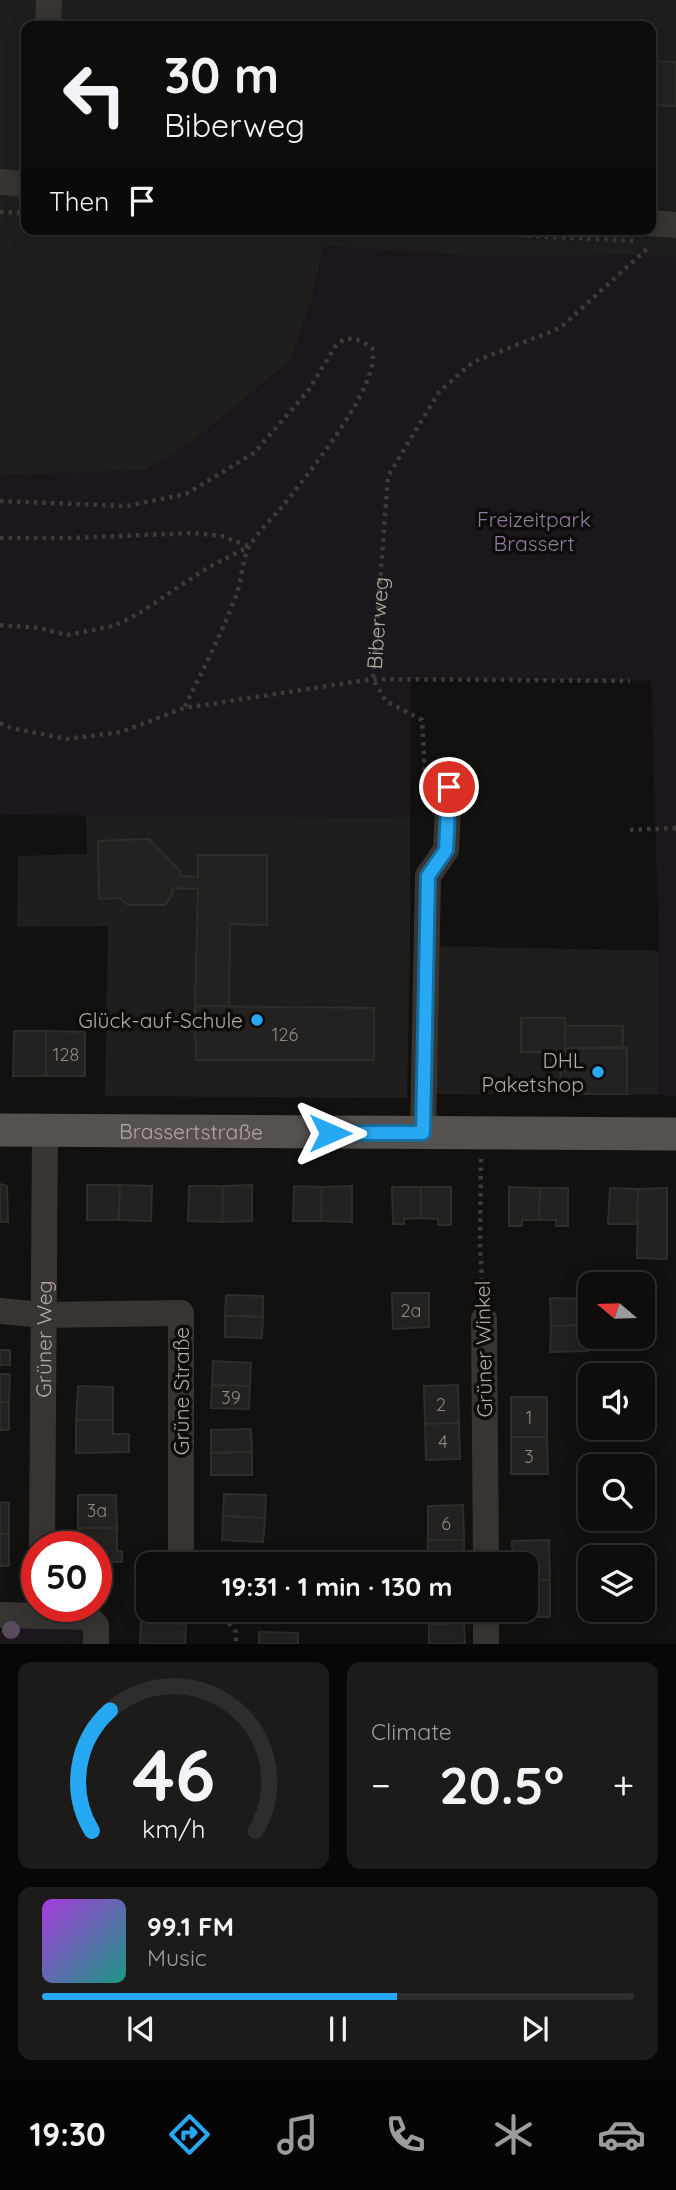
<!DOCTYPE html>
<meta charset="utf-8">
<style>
body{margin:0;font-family:Quicksand,sans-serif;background:#1c1b1a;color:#f1f3f6;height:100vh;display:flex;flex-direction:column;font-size:26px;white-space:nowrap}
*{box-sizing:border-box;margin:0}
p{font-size:23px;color:#9b9c9d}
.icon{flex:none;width:38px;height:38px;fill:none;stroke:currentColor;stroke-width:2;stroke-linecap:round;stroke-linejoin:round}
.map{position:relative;height:1644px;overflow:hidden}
.drawer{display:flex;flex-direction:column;gap:18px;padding:18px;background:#080707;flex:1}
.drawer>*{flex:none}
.banner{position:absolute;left:21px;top:21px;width:635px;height:214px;border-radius:14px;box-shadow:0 4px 18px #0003,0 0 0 2px #2e2d2d;background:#0e0d0c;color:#f1f3f6;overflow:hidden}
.needle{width:46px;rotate:289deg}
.controls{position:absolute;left:578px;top:1272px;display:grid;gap:14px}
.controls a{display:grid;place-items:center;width:77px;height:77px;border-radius:14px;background:#0e0d0c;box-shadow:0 4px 18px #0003,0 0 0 2px #2e2d2d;font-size:35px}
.speed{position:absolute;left:21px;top:1531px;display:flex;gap:14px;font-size:35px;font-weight:700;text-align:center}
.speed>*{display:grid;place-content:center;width:91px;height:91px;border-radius:50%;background:#0e0d0c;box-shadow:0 4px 18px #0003,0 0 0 2px #2e2d2d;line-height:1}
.speed .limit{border:10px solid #d22;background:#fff;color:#111}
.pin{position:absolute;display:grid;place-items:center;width:60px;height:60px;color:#fff;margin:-30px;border:4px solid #fff;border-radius:50%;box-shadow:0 2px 7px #0007}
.me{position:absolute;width:77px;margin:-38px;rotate:90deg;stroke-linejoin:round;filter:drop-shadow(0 0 5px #0008)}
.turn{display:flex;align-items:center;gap:24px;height:147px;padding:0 28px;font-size:32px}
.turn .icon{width:91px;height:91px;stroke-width:2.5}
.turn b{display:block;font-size:49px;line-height:60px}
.then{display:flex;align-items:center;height:66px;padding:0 28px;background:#0003;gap:14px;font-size:26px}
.big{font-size:52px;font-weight:800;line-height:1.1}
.drawer .card{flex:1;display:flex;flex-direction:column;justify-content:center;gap:10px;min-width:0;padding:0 24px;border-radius:14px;background:#1c1b1a}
.drawer .dial{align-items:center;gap:0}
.dial svg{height:182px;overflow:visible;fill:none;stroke:#2e2d2d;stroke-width:7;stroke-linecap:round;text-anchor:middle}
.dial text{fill:#f1f3f6;stroke:none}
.song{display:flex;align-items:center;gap:21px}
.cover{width:84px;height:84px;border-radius:10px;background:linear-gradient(135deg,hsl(280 70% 55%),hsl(170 70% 35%))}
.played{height:7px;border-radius:4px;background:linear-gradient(90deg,#27a8f2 60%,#2e2d2d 60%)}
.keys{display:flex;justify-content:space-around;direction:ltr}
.heat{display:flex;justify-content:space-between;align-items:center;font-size:38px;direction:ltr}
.drawer .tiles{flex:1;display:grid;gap:18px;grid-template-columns:1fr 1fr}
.card:last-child{grid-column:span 2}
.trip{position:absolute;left:136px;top:1552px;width:402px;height:70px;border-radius:14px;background:#0e0d0c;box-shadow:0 4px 18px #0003,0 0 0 2px #2e2d2d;font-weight:800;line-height:70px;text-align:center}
.menu{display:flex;height:112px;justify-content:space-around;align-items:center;background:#060505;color:#9b9c9d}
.menu .icon{width:49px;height:49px}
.menu .active{color:#27a8f2}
.menu b{font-size:32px;color:#f1f3f6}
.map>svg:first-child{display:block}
.built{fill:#1f1e1c;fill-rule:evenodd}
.green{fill:#1b171c}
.building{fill:#232220;stroke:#2e2d2a;stroke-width:2}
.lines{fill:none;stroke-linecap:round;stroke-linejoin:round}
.path{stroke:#3e3a37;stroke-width:4.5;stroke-dasharray:3.5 5;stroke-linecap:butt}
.minor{stroke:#373431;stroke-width:26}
.major{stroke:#56514d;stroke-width:33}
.tree{fill:#5a4a5e}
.route-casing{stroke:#196d9d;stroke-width:18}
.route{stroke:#27a8f2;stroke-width:12}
.poi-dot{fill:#27a8f2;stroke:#0d0c0b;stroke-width:2.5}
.labels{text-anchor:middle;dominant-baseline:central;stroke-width:7;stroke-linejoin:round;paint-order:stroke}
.number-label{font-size:18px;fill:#8f8681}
.park-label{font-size:21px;fill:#95789e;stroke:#0d0c0b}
.street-label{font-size:21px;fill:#b3a8a1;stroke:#0d0c0b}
.poi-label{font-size:21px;fill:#b3a8a1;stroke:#0d0c0b;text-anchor:end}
</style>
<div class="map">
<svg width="676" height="1644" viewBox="0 0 676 1644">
<rect width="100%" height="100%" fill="#121110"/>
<!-- built -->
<g class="built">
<path d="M0,0H676V257L653,255L481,257L323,246L312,300L291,360L196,439L146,470L0,476ZM26,26H651V229H26Z"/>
<path d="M86,815L410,817V944L407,1098L105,1096L108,926L17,927L18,856L87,854Z"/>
<path d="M437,946L659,951V1095L434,1094Z"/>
</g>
<!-- green -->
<g class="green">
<path d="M323,246L481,257L653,255L676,257V1096L659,1095V951L651,681L411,679L410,817L6,815L0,814V476L146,470L196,439L291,360L312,300Z"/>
<path d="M9,1624L80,1625L89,1633V1644H0V1632Z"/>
</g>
<!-- building -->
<g class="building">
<path d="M651,61L676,62V106L651,105Z"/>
<path d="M149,839L180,871V876L198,877V855H267V925L230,924L229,1007L195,1006L198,889L173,888L172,895L165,905H128L120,898L99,899L98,841Z"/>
<path d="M195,1006L374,1008V1060H196Z"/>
<path d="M521,1018H565L566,1052H521Z"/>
<path d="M565,1026H623V1047L565,1048Z"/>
<path d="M14,1031H46V1076H13Z"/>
<path d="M46,1031L85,1032V1076H46Z"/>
<path d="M565,1048H627V1094H560L561,1052H566Z"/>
<path d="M0,1184L7,1186L8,1222H0Z"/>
<path d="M87,1185H120L119,1220H87Z"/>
<path d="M120,1185L152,1186L151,1221L119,1220Z"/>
<path d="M252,1185V1221L222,1222L223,1186Z"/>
<path d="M189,1186H223L222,1222L188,1221Z"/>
<path d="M294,1186L322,1187L321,1221H293Z"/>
<path d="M352,1186V1222L321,1221L322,1187Z"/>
<path d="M392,1187H421V1218L404,1219V1224H393Z"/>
<path d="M421,1187H451V1225H438V1219L421,1218Z"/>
<path d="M509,1187L540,1188L539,1220H522V1226H509Z"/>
<path d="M540,1188H568V1226H556V1220H539Z"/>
<path d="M610,1188L638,1189L637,1224H608Z"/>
<path d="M667,1188V1259L637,1258L638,1189Z"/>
<path d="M392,1293H429V1327L393,1329Z"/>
<path d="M226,1295L263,1296V1317L225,1316Z"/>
<path d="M550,1298L589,1299V1325L551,1326Z"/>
<path d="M225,1316L263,1317L262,1338L225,1337Z"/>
<path d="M589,1325L588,1351L550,1352L551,1326Z"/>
<rect x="0" y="1350" width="10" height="15"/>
<path d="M213,1361L251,1363L250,1386L212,1385Z"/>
<path d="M0,1374H9L10,1376L9,1402H0Z"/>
<path d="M212,1385L250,1386L249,1409L211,1408Z"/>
<path d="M458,1385L459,1423L425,1424L424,1386Z"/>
<path d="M78,1386L113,1387V1420H76Z"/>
<rect x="511" y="1397" width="36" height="40"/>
<rect x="0" y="1402" width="9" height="28"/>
<path d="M76,1420H113V1434H129V1452L76,1453Z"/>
<path d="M459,1423L460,1459L426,1460L425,1424Z"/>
<path d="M251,1429L252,1452L211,1453V1430Z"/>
<path d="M511,1437H547L548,1474H511Z"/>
<path d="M252,1452V1475H211V1453Z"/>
<path d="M224,1494L266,1495L265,1518L223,1516Z"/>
<path d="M78,1495H116L117,1528H78Z"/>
<path d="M0,1502L9,1503V1534H0Z"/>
<path d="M463,1505L464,1540H428V1506Z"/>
<path d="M223,1516L265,1518L263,1542L222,1540Z"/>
<path d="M78,1528H117V1551H122V1562H96V1547H76Z"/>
<rect x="0" y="1534" width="9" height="32"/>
<rect x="428" y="1540" width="36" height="24"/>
<path d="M549,1540L550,1580H527V1564H513L512,1541Z"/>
<path d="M233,1561L276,1562V1564H233Z"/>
<path d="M527,1580H550V1617H513V1610H527Z"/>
<path d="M141,1622L186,1624L185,1644H140Z"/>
<path d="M464,1623L465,1644H429V1625Z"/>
<path d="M259,1632L298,1633V1644H259Z"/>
</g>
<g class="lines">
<!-- path -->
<g class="path">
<path d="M0,212L26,213"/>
<path d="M392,229L636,241"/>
<path d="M0,501L127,506L186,494L254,453L308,391L336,345C348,334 360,339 372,348C383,384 304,479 281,508C271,519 258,532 250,545C242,559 242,580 236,596C221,635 202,672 184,708"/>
<path d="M0,538H71L193,533L222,536L248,546"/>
<path d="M0,625L40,628L67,635L113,626L138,614L207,568L248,547"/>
<path d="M0,723L11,728L67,739L121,732L184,708L373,679L630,681"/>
<path id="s1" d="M429,777L425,775L422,720L386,701L373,679L388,476L439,392L473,362L560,328L649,247"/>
<path d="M630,830L676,828"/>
<path d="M481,1159L480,1246L483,1297"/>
<path d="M218,1610L236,1632V1644"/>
</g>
<!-- minor -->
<g class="minor">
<path d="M48,26L49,0"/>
<path d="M0,182L26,184"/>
<path d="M651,223L676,225"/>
<path d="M423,1133L428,876L446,850L449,787"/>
<path d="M0,1311L43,1315L181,1313V1553L186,1564"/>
<path d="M484,1319L486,1564"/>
<path id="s2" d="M42,1547L45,1130"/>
<path d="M486,1610V1644"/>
<path d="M0,1615L88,1617L96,1626V1644"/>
</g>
<!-- major -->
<path class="major" id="s3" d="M0,1130L676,1134"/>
</g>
<!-- trees -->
<circle class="tree" cx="11" cy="1630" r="9"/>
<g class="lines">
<!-- route casing -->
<g class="route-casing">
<path id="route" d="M330,1133H423L428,876L446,850L449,787"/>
</g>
<!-- route -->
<use href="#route" class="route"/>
</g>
<!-- markers -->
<g class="poi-dot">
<circle cx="257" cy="1020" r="7"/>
<circle cx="598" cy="1072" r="7"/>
</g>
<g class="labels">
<!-- number labels -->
<g class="number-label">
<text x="285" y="1034">126</text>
<text x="66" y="1054">128</text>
<text x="411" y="1310">2a</text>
<text x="231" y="1397">39</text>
<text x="441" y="1404">2</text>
<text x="529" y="1417">1</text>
<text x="443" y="1441">4</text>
<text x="529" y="1456">3</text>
<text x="97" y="1510">3a</text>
<text x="446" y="1523">6</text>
</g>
<!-- park labels -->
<g class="park-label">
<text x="534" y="519">Freizeitpark<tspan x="534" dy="24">Brassert</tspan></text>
</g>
<!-- street labels -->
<g class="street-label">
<text stroke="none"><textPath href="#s1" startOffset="182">Biberweg</textPath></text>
<text stroke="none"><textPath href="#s3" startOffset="191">Brassertstraße</textPath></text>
<text stroke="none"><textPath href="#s2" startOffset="208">Grüner Weg</textPath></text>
<text transform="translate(483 1349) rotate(-91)">Grüner Winkel</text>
<text transform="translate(181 1391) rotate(-90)">Grüne Straße</text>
</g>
<!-- poi labels -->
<g class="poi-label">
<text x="243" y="1020">Glück-auf-Schule</text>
<text x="584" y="1060">DHL<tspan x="584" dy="24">Paketshop</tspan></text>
</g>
</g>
</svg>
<div class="controls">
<a><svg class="needle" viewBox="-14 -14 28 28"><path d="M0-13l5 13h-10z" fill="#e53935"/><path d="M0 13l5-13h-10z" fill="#9b9c9d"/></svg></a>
<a><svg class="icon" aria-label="sound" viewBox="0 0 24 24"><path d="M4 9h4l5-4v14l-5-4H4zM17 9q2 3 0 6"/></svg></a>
<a><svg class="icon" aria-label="search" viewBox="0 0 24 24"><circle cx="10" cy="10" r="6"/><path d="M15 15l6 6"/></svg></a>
<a><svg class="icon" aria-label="layers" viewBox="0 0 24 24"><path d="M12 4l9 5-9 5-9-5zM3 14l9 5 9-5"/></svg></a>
</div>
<div class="speed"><div class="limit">50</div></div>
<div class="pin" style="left:449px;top:787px;background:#d93025"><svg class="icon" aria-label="arrive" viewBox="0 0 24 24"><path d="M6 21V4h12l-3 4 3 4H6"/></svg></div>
<svg class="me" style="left:330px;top:1133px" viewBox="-20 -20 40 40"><path d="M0-17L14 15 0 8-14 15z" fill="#27a8f2" stroke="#fff" stroke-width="4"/></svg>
<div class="trip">19:31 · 1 min · 130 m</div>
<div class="banner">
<div class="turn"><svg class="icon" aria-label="left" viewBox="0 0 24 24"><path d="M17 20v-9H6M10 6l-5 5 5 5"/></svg><div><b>30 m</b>Biberweg</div></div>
<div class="then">Then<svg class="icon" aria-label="arrive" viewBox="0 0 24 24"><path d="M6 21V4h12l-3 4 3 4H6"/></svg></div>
</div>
</div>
<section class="drawer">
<div class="tiles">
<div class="card dial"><svg viewBox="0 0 100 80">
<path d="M14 69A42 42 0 1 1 86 69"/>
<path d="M14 69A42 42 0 0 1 22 16" stroke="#27a8f2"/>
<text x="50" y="56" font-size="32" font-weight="700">46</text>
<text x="50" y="72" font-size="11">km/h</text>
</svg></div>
<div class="card"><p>Climate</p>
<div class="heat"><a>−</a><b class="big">20.5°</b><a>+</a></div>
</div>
<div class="card">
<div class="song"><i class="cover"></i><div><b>99.1 FM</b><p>Music</p></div></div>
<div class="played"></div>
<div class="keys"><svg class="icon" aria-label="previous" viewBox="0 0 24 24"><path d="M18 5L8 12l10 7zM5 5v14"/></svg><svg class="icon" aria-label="pause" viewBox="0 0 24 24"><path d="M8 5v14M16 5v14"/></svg><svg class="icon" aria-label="next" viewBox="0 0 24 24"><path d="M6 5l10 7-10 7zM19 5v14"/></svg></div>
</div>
</div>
</section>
<nav class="menu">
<b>19:30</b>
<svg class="icon active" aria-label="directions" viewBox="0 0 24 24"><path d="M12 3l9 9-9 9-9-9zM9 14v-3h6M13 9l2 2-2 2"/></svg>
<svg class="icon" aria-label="music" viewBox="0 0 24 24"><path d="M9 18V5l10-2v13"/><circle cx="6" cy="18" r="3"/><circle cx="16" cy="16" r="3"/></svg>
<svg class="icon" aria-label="phone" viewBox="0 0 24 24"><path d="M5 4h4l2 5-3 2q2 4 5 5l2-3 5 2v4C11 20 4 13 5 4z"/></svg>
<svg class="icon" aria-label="climate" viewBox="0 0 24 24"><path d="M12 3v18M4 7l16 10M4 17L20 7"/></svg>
<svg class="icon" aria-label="car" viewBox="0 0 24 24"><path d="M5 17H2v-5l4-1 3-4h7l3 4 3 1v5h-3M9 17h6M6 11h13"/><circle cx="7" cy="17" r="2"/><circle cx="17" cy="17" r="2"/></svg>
</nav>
